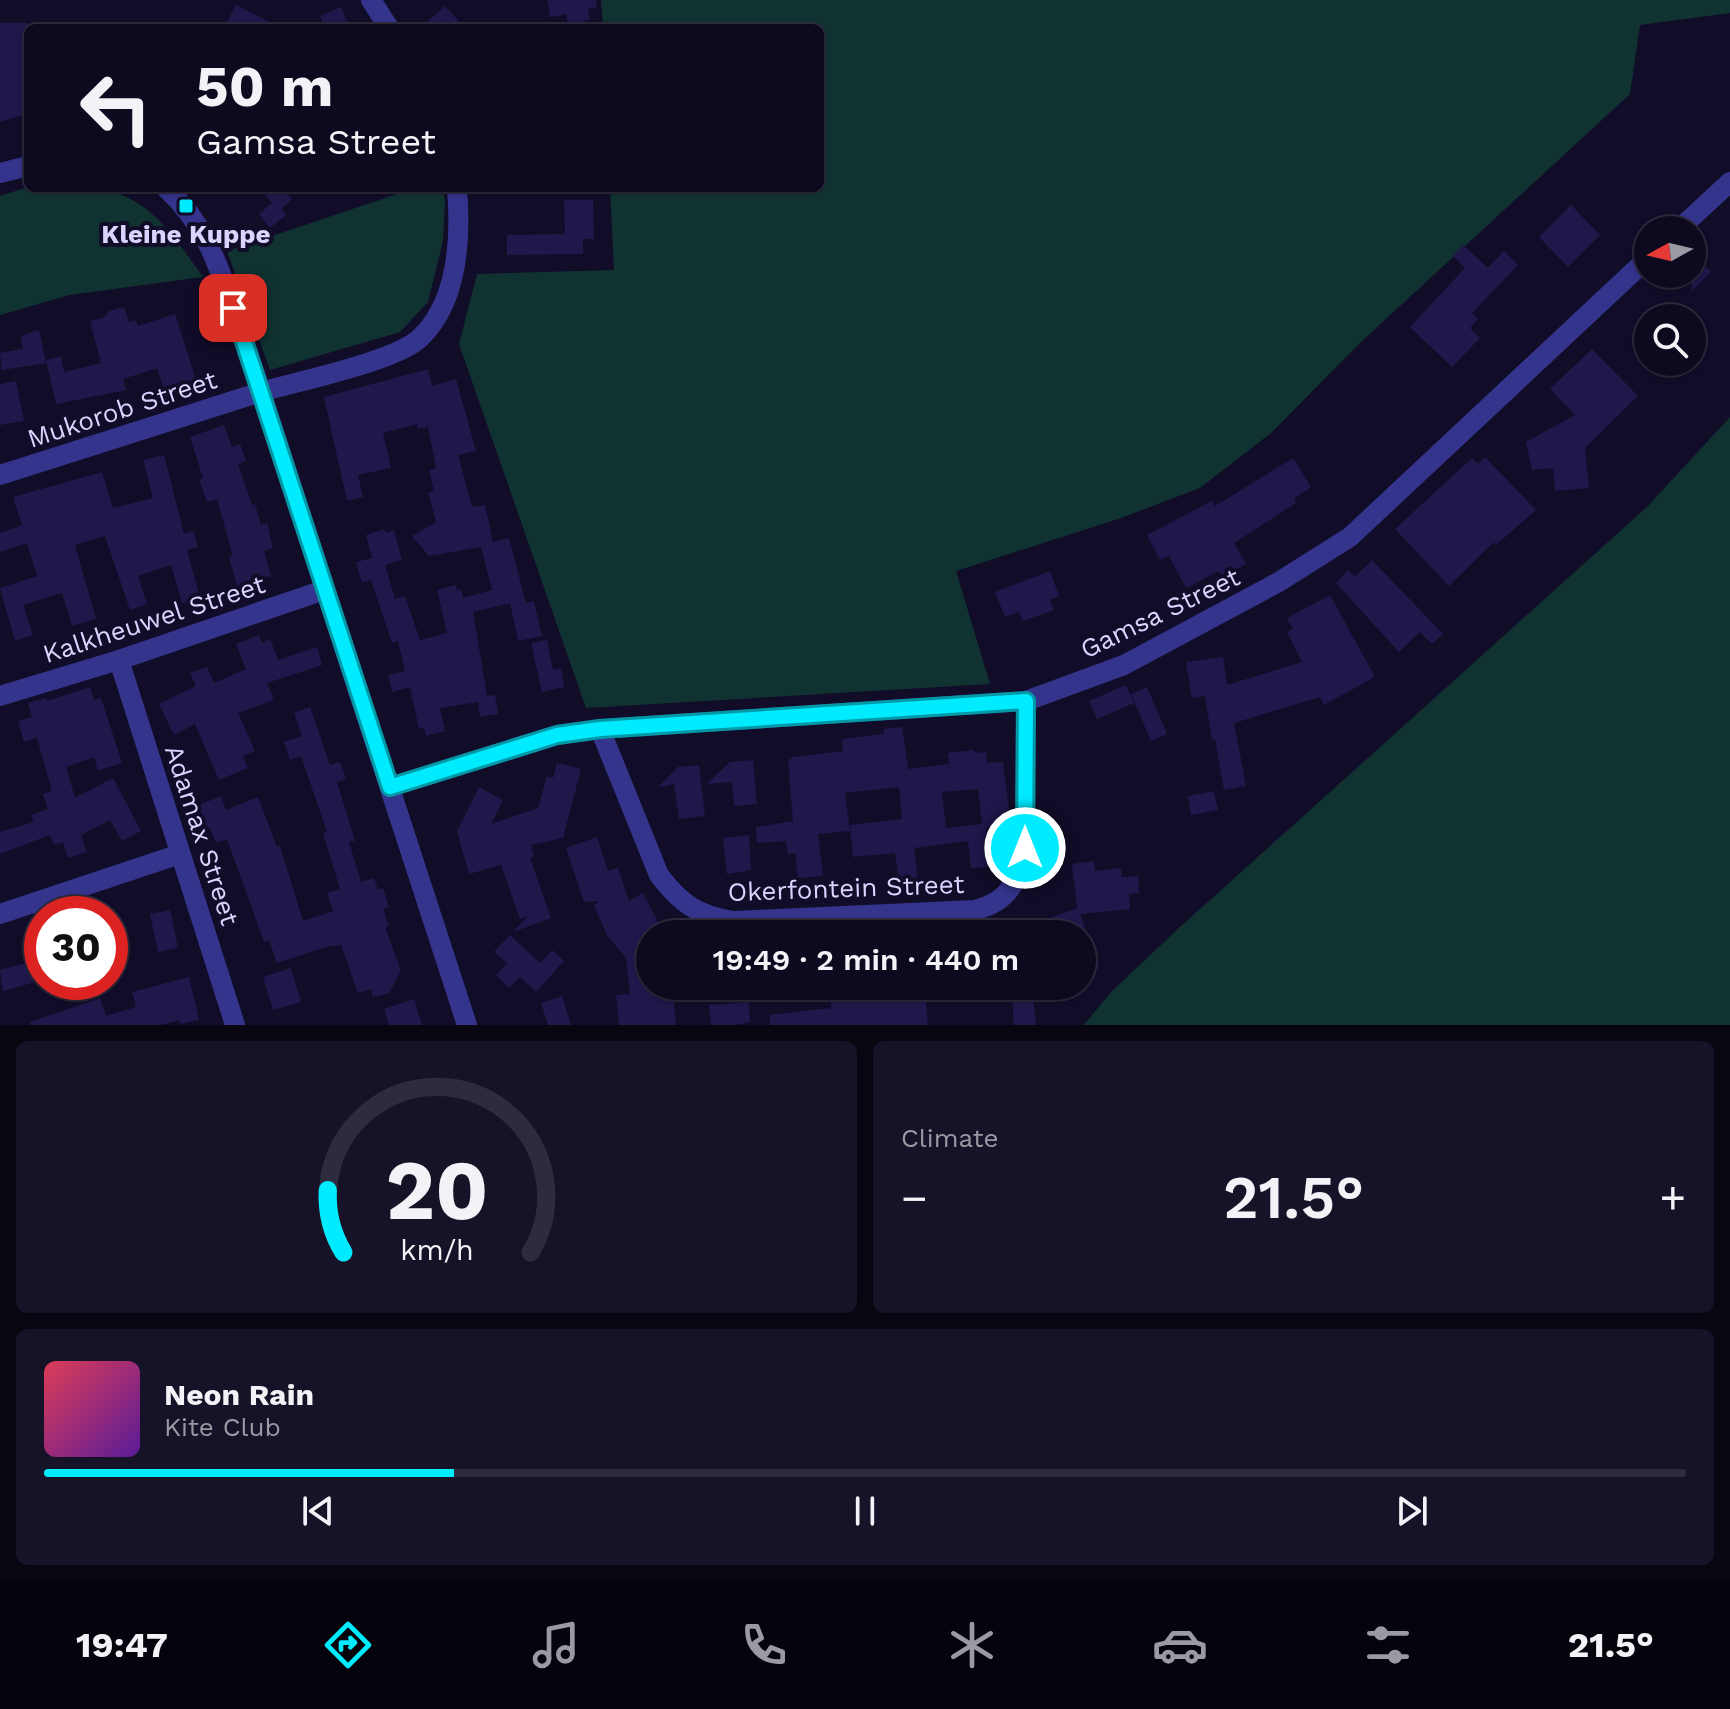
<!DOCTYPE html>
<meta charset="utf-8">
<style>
body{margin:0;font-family:"Work Sans",sans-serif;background:#161328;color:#f1f3f6;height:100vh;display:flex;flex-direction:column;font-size:30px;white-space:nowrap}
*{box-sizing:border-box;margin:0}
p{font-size:26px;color:#9a9aa4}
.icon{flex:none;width:44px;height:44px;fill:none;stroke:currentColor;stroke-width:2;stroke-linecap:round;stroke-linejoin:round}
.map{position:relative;height:1025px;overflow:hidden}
.drawer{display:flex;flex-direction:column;gap:16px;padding:16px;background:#070611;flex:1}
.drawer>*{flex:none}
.guide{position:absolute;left:24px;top:24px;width:800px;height:168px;border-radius:12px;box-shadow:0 2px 6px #0004,0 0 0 2px #2d2b3d;background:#0d0a1f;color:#f1f3f6;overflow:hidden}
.needle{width:52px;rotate:262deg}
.controls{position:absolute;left:1634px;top:216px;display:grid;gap:16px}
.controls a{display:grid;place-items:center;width:72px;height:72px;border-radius:50%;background:#0d0a1f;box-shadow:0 2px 6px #0004,0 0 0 2px #2d2b3d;font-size:40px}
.speed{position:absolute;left:24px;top:896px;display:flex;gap:16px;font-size:40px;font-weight:700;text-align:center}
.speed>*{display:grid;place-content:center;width:104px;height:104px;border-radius:50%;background:#0d0a1f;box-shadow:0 2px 6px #0004,0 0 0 2px #2d2b3d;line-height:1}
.speed .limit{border:12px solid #d22;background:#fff;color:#111}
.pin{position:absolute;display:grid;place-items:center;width:68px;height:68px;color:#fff;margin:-34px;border-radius:16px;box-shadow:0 4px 12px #0006}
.me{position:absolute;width:88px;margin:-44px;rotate:0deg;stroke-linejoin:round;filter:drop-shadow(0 0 6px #0008)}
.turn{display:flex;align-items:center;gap:28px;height:168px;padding:0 40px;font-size:36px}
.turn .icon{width:104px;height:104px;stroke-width:2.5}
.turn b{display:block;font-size:56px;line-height:68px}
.big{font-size:60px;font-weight:600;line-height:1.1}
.drawer .widget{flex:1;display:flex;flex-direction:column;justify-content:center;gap:12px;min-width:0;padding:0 28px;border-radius:12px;background:#161328}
.drawer .dial{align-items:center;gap:0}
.dial svg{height:208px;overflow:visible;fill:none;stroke:#2d2b3d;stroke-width:7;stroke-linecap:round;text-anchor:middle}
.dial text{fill:#f1f3f6;stroke:none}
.song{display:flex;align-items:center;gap:24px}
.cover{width:96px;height:96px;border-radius:12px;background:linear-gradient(135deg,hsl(350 70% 55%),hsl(270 70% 35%))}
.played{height:8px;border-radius:4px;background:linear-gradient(90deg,#01ebff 25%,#2d2b3d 25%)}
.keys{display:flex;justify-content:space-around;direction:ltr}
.heat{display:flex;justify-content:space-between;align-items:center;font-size:44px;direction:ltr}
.drawer .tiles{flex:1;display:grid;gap:16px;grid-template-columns:1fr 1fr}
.widget:last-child{grid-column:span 2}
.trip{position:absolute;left:636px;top:920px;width:460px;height:80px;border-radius:40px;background:#0d0a1f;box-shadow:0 2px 6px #0004,0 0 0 2px #2d2b3d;font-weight:600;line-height:80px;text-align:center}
.dock{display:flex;height:128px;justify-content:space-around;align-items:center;background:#05040c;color:#9a9aa4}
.dock .icon{width:56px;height:56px}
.dock .active{color:#01ebff}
.dock b{font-size:36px;color:#f1f3f6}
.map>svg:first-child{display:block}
.green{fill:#103331}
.building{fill:#21174b;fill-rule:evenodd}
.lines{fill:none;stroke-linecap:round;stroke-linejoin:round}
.street{stroke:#35348c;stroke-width:20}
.route-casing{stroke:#0199a6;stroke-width:20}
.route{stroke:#01ebff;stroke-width:14}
.poi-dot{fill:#01ebff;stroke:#110d29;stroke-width:3}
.labels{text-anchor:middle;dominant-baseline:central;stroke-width:8;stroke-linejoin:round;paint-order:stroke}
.poi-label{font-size:26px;font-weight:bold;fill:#d9d5ff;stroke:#110d29}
.street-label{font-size:26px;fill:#d9d5ff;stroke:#110d29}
</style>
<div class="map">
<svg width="1730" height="1025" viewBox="0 0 1730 1025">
<rect width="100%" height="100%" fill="#110d29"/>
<!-- green -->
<g class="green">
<path d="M601,0H1730V13L1640,25L1630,94L1362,341L1271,433L1200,488L1118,519L956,571L990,684L586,708L459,344L477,274L614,270L610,188H820V28H603Z"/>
<path d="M28,187C49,190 74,186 96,188C148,194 175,238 203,277L69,295L0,315V196Z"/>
<path d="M415,188H442L445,200L443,241L428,302L400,332L270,370L227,251Z"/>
<path d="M1730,417V1025H1084L1111,992L1180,927L1647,507Z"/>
</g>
<!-- building -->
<g class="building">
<path d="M547,0H596L597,7L588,9L590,20L568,24L566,14L550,17Z"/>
<path d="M236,5L281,28H234L226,24Z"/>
<path d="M445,6L465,28H420Z"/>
<path d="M341,7L350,28H325L320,16Z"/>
<path d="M0,23H28V113L0,122Z"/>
<path d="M260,188H283L292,199L281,209L286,215L270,228L259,214L272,203Z"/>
<path d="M564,200H593L594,239H583V254L507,255V235L565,234Z"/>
<path d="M1571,205L1600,235L1568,267L1539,237Z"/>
<path d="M1463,245L1488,268L1504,251L1518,265L1472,313L1478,319L1470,328L1480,338L1452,367L1410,327L1465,268L1453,256Z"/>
<path d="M1692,253L1711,272L1692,291Z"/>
<path d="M124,307L129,322L136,320L138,326L175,314L198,386L166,396L157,368L123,379L126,390L56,404L46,360L61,356L64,372L101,363L90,321L103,318L109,311Z"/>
<path d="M39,330L46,363L2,370L0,353L23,349L21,336Z"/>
<path d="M1592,349L1638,396L1585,448L1589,488L1555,491L1553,468L1532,470L1526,442L1575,415L1550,389Z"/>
<path d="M428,369L432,386L456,379L476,451L458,455L472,507L485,505L493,542L509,538L526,603L534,601L542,636L518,641L510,603L473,612L487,696L495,695L498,714L480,717L478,702L440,708L445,731L426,736L424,728L419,729L410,687L392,692L388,675L405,671L398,641L392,643L371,580L362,583L356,562L372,558L366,535L385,529L386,533L394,530L402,560L385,565L395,599L405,596L420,640L447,633L437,590L456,585L457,590L461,589L463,598L492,590L481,547L429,556L412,536L436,522L428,492L434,491L429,470L436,468L428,427L418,429L417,424L383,433L391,468L358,475L363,497L347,501L324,397Z"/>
<path d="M16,381L24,421L0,425V384Z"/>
<path d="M224,425L232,447L240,444L246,461L238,464L252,505L255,504L261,525L267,523L273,548L264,551L271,576L237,586L229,557L233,556L217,499L207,502L199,479L203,478L190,437Z"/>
<path d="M164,455L184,534L193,531L198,547L187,550L200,598L182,603L171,565L138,576L147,604L130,610L105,536L75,545L96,619L72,626L62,593L23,605L33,635L15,641L0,588L37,576L27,543L0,552V533L22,525L13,497L102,472L113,508L153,498L143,460Z"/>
<path d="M1485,457L1536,510L1496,545L1494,542L1449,586L1395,529L1472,458L1478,464Z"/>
<path d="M1293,458L1311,487L1294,499L1296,503L1234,543L1246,564L1223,577L1219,571L1186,588L1169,556L1160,560L1147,535L1212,501L1215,506Z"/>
<path d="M1372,560L1443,634L1432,644L1420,632L1399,652L1336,583L1348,570L1355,577Z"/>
<path d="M1050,571L1059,596L1050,600L1054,610L1023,621L1019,612L1005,617L995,592Z"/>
<path d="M1330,595L1375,677L1324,705L1320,697L1234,723L1246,786L1224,790L1215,739L1212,740L1205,696L1192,698L1186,662L1223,657L1227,685L1302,662L1287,632L1293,629L1287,618Z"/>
<path d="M259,635L262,643L270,639L278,660L317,647L322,665L267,683L274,700L238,713L255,751L243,756L248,768L219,780L195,724L174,735L159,704L196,686L190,673L207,667L214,683L246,669L236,644Z"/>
<path d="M547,640L553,670L561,668L564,687L542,692L531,643Z"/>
<path d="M1126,685L1134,703L1097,719L1089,701Z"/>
<path d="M90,687L94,700L101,698L122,763L98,771L94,757L66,767L75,798L113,778L141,831L122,841L110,820L81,835L87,852L68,858L63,842L54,845L50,835L0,854V832L34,822L31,815L48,809L43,794L52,791L37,738L24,742L18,721L32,717L28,703L46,698L47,701Z"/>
<path d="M1147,687L1167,734L1151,741L1131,694Z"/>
<path d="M310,707L330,765L340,762L346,779L337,782L355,841L349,842L361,882L374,878L378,890L383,888L389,907L383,909L389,926L385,927L401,971L389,993L373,997L371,989L358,993L341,945L333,947L332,945L277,963L269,940L264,942L227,839L216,843L210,828L201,831L192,808L221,796L226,810L258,797L277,847L280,846L303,921L333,911L327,893L340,889L323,833L327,832L301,756L290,760L284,742L302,736L294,713Z"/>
<path d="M902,727L908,769L949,764L948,753L974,750V753L986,752L987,763L1003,762L1011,826L986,828L990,867L971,868L968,841L914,848L918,881L899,883L895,853L853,857L850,825L902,819L899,787L845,793L850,831L818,834L823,876L798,878L795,853L788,854L786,841L757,843L756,827L793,821L788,761L793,757L843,751L842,739L884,734V729ZM978,789L982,824L946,828L942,792Z"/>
<path d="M753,760L757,804L734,806L732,782L707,784L730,762Z"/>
<path d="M557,763L581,769L563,838L531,845L534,856L530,858L551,918L513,932L528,916L520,919L501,865L469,874L457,831L479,787L503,800L491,824L538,808L547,776L553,778Z"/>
<path d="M699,765L705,816L679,819L674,784L658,787L678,767Z"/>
<path d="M1214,791L1218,810L1191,815L1188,796Z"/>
<path d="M749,835L751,870L727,874L723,838Z"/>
<path d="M597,837L608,871L618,868L629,901L643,893L664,934H650V986H658V990L673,989L676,1025H619L616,995L630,994L626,958L607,935L594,906L599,901L584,902L566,848Z"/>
<path d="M1094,861L1095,871L1121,868L1122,877L1138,876L1139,893L1129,894L1130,909L1080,914L1099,968L1082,974V934L1012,932L1077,908L1072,864Z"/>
<path d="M170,910L178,948L158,952L150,914Z"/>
<path d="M510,935L540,963L552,950L564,961L536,992L520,977L509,988L496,975L507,963L494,952Z"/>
<path d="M42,959V980L3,991L0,970Z"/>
<path d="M291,968L301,1002L273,1010L263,977Z"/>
<path d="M189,977L199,1020L180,1024L179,1020L161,1025H30V1022L100,998L106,1016L136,1007L132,992Z"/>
<path d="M829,986H882L883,993L925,991L928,1025H770V1015L831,1008Z"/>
<path d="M1033,995L1036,1025H1014L1012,997Z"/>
<path d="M562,996L571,1025H548L541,1003Z"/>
<path d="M414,999L422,1025H389L384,1009Z"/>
<path d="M749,1002L750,1022L735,1025H711L709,1005Z"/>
</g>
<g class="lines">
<!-- street -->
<g class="street">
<path d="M371,0L389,28"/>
<path d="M0,173L28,166"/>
<path d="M166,188C210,228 222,277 241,331L467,1025"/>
<path d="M1678,230L1730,182"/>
<path d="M0,475C87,448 174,419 261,392C298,381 398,361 421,337C459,300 461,237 457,188"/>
<path d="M119,660L235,1025"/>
<path d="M0,696L119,660L324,590"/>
<path d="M600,729L659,875C681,904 697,915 733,921L975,910C1010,902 1018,880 1025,848L1026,701"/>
<path d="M390,787L557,735L600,729L1026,701L1124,665L1277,583L1350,537L1648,258"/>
<path d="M0,914L180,854"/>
</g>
</g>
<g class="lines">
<!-- route casing -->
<g class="route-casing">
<path id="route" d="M233,308L390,787L557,735L600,729L1026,701L1025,848"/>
</g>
<!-- route -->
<use href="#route" class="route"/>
</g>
<!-- markers -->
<rect class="poi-dot" x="178" y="198" width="16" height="16" rx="4"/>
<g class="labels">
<!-- poi labels -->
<g class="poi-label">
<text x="186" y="234">Kleine Kuppe</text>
</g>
<!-- street labels -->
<g class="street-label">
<text transform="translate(122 409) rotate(-18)">Mukorob Street</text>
<text transform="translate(1160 613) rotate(-26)">Gamsa Street</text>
<text transform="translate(154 619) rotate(-18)">Kalkheuwel Street</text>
<text transform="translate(202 835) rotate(72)">Adamax Street</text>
<text transform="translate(846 888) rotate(-2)">Okerfontein Street</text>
</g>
</g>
</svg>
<div class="controls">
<a><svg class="needle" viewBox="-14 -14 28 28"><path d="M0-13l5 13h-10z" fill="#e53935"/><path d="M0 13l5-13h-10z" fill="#9a9aa4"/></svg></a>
<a><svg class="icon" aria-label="search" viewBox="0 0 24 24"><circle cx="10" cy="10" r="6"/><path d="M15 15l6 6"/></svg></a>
</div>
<div class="speed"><div class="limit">30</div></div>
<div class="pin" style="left:233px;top:308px;background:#d93025"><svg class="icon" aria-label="arrive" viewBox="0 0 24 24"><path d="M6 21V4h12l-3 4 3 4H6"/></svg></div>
<svg class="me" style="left:1025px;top:848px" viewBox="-20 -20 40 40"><circle r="17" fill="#01ebff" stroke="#fff" stroke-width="3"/><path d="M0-11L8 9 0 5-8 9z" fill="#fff"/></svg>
<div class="trip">19:49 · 2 min · 440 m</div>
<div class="guide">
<div class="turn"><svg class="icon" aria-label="left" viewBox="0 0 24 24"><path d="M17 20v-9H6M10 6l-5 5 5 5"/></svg><div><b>50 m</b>Gamsa Street</div></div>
</div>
</div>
<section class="drawer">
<div class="tiles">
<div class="widget dial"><svg viewBox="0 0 100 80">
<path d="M14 69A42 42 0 1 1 86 69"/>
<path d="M14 69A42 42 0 0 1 8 45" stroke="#01ebff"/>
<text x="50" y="56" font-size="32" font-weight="700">20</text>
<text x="50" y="72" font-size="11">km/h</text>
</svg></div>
<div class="widget"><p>Climate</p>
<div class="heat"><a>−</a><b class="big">21.5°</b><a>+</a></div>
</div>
<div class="widget">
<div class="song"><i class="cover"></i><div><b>Neon Rain</b><p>Kite Club</p></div></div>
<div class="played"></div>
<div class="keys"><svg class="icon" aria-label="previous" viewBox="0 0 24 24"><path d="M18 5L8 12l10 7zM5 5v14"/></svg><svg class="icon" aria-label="pause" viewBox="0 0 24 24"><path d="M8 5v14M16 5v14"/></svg><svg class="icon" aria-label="next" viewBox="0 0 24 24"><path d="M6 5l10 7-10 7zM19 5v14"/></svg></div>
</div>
</div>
</section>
<nav class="dock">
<b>19:47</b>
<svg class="icon active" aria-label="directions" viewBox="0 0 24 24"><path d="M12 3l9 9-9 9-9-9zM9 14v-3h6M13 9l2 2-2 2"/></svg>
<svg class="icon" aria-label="music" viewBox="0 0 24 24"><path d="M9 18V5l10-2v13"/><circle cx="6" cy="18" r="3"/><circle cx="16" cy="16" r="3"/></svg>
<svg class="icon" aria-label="phone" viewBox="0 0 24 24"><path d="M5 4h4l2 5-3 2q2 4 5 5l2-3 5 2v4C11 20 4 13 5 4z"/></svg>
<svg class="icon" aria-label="climate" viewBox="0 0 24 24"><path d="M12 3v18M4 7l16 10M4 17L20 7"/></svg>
<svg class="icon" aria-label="car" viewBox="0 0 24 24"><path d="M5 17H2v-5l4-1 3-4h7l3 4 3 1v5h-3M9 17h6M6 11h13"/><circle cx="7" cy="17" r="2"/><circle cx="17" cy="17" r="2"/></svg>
<svg class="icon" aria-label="filters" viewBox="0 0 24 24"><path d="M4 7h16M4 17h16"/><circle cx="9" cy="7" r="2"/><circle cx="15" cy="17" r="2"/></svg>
<b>21.5°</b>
</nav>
